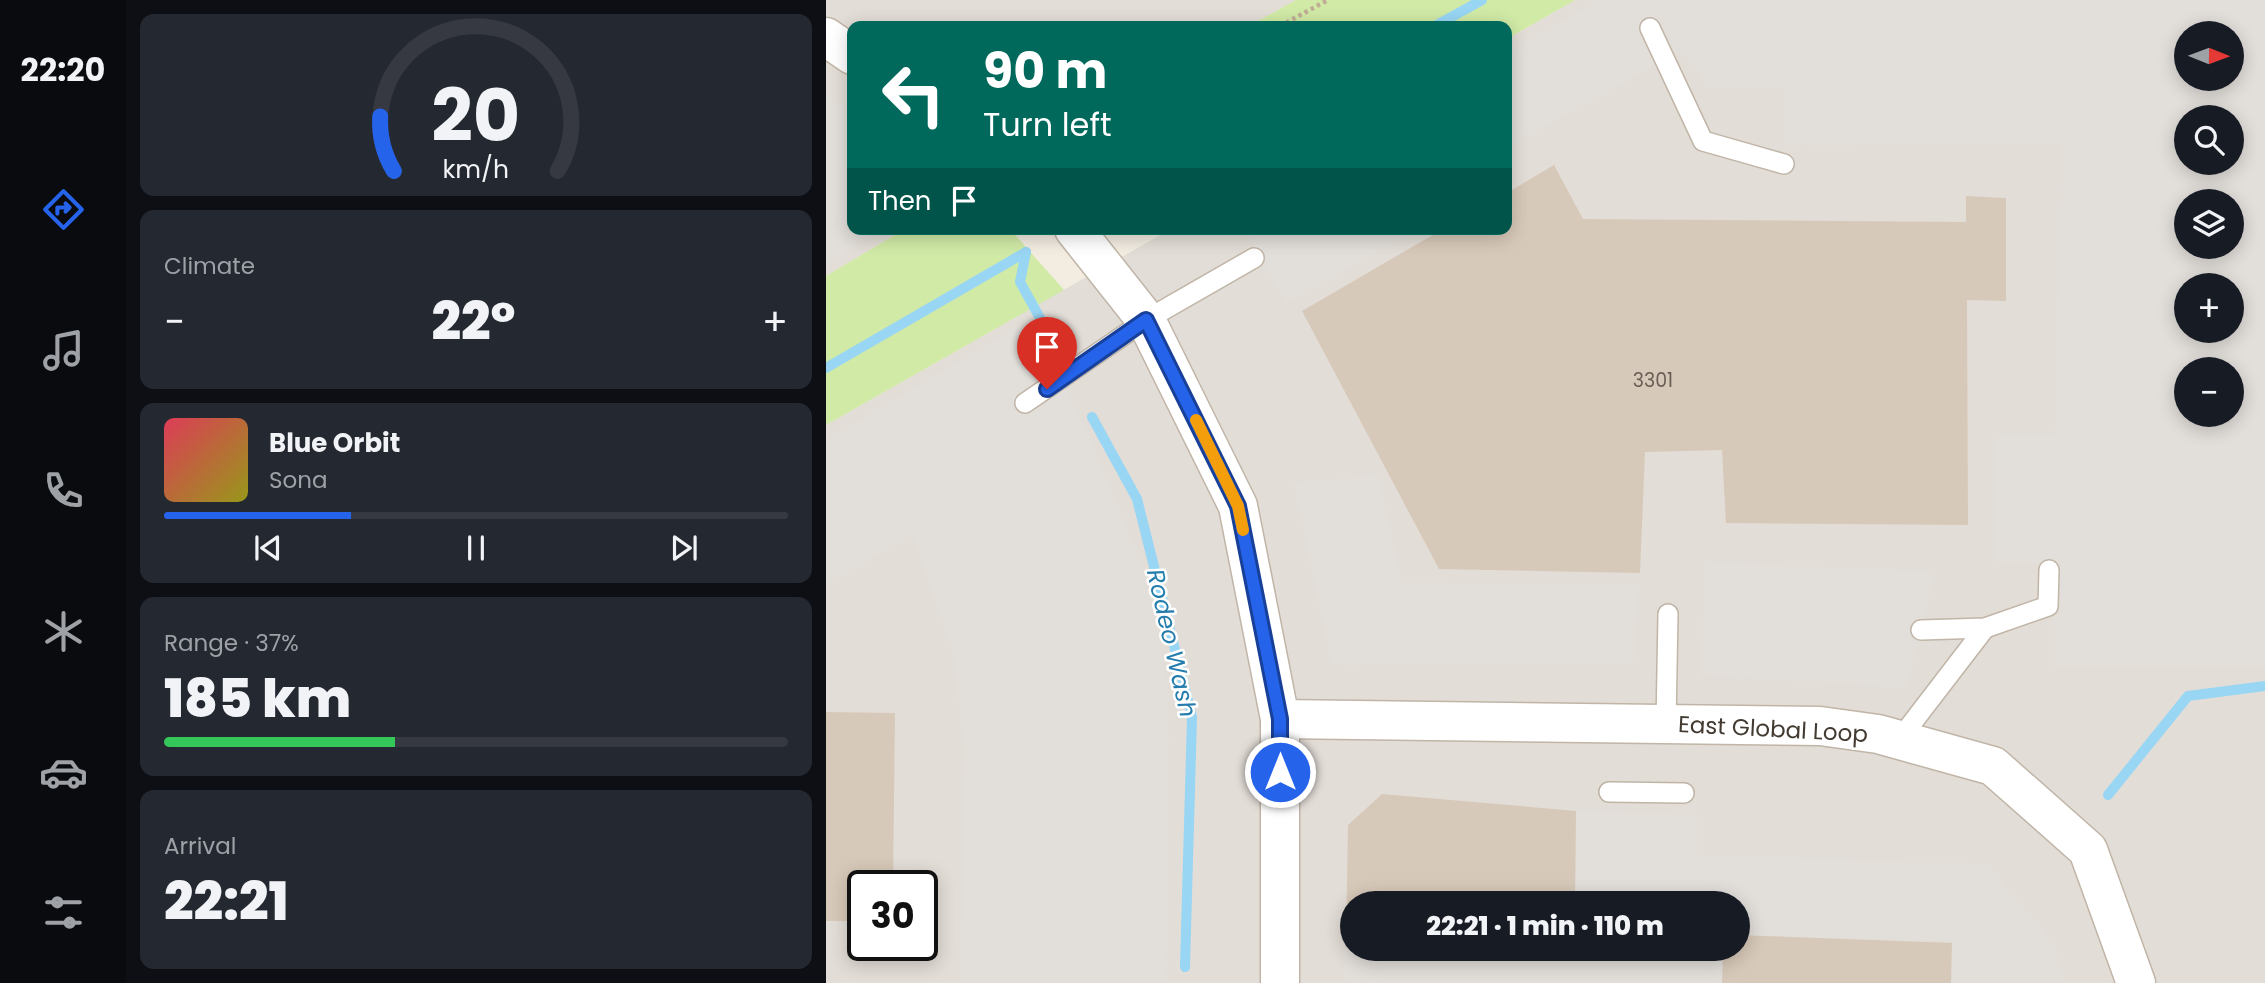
<!DOCTYPE html>
<meta charset="utf-8">
<style>
body{margin:0;font-family:Poppins,sans-serif;background:#242831;color:#f1f3f6;height:100vh;display:flex;flex-direction:column;font-size:26px;white-space:nowrap}
*{box-sizing:border-box;margin:0}
p{font-size:23px;color:#9ea1a6}
.icon{flex:none;width:38px;height:38px;fill:none;stroke:currentColor;stroke-width:2;stroke-linecap:round;stroke-linejoin:round}
.map{position:relative;flex:1;overflow:hidden}
.details{display:flex;flex-direction:column;gap:14px;padding:14px;background:#0d0f14;width:700px}
.details>*{flex:none}
.banner{position:absolute;left:21px;top:21px;width:665px;height:214px;border-radius:14px;box-shadow:0 4px 18px #0003;background:#00695c;color:#fff;overflow:hidden}
.needle{width:46px;rotate:91deg}
.tools{position:absolute;left:1348px;top:21px;display:grid;gap:14px}
.tools a{display:grid;place-items:center;width:70px;height:70px;border-radius:50%;background:#171b24;box-shadow:0 4px 18px #0003;font-size:35px}
.speed{position:absolute;left:21px;top:870px;display:flex;gap:14px;font-size:35px;font-weight:700;text-align:center}
.speed>*{display:grid;place-content:center;width:91px;height:91px;border-radius:50%;background:#171b24;box-shadow:0 4px 18px #0003;line-height:1}
.speed .limit{border:4px solid #111;border-radius:10px;background:#fff;color:#111}
.pin{position:absolute;display:grid;place-items:center;width:60px;height:60px;color:#fff;margin:-72px -30px;border-radius:50% 50% 50% 0;rotate:-45deg;box-shadow:0 0 7px #0007}
.pin .icon{rotate:45deg}
.me{position:absolute;width:77px;margin:-38px;rotate:0deg;stroke-linejoin:round;filter:drop-shadow(0 0 5px #0008)}
.turn{display:flex;align-items:center;gap:24px;height:147px;padding:0 21px;font-size:32px}
.turn .icon{width:91px;height:91px;stroke-width:2.5}
.turn b{display:block;font-size:49px;line-height:60px}
.then{display:flex;align-items:center;height:66px;padding:0 21px;background:#0003;gap:14px;font-size:26px}
.big{font-size:52px;font-weight:800;line-height:1.1}
.details .card{flex:1;display:flex;flex-direction:column;justify-content:center;gap:10px;min-width:0;padding:0 24px;border-radius:14px;background:#242831}
.details .dial{align-items:center;gap:0}
.dial svg{height:182px;overflow:visible;fill:none;stroke:#363941;stroke-width:7;stroke-linecap:round;text-anchor:middle}
.dial text{fill:#f1f3f6;stroke:none}
.song{display:flex;align-items:center;gap:21px}
.cover{width:84px;height:84px;border-radius:10px;background:linear-gradient(135deg,hsl(350 70% 55%),hsl(60 70% 35%))}
.played{height:7px;border-radius:4px;background:linear-gradient(90deg,#2563eb 30%,#363941 30%)}
.keys{display:flex;justify-content:space-around;direction:ltr}
.heat{display:flex;justify-content:space-between;align-items:center;font-size:38px;direction:ltr}
.charge{height:10px;border-radius:5px;background:linear-gradient(90deg,#34c759 37%,#363941 0)}
.trip{position:absolute;left:514px;top:891px;width:410px;height:70px;border-radius:35px;background:#171b24;box-shadow:0 4px 18px #0003;font-weight:800;line-height:70px;text-align:center}
main{display:flex;flex:1;min-height:0}
.tabs{display:flex;flex-direction:column;width:126px;justify-content:space-around;align-items:center;background:#090b0e;color:#9ea1a6}
.tabs .icon{width:49px;height:49px}
.tabs .on{color:#2563eb}
.tabs b{font-size:32px;color:#f1f3f6}
.map>svg:first-child{display:block}
.industrial{fill:#e3ddd7;fill-rule:evenodd}
.green{fill:#d1eaa6}
.parking{fill:#e2deda;fill-rule:evenodd}
.lines{fill:none;stroke-linecap:round;stroke-linejoin:round}
.stream{stroke:#98d6f4;stroke-width:10}
.building{fill:#d7c9b9}
.service-casing{stroke:#c0b5a6;stroke-width:22}
.minor-casing{stroke:#c0b5a6;stroke-width:41}
.path{stroke:#c0ad94;stroke-width:4.5;stroke-dasharray:3.5 3.5;stroke-linecap:butt}
.service{stroke:#fff;stroke-width:19}
.minor{stroke:#fff;stroke-width:38}
.route-casing{stroke:#184099;stroke-width:18}
.route{stroke:#2563eb;stroke-width:12}
.slow{stroke:#f59e0b;stroke-width:12}
.labels{text-anchor:middle;dominant-baseline:central;stroke-width:5;stroke-linejoin:round;paint-order:stroke}
.number-label{font-size:19px;fill:#685e54}
.street-label{font-size:23px;fill:#433b32;stroke:#fff}
.water-label{font-size:24px;font-style:italic;fill:#247dad;stroke:#fff}
</style>
<main>
<nav class="tabs">
<b>22:20</b>
<svg class="icon on" aria-label="directions" viewBox="0 0 24 24"><path d="M12 3l9 9-9 9-9-9zM9 14v-3h6M13 9l2 2-2 2"/></svg>
<svg class="icon" aria-label="music" viewBox="0 0 24 24"><path d="M9 18V5l10-2v13"/><circle cx="6" cy="18" r="3"/><circle cx="16" cy="16" r="3"/></svg>
<svg class="icon" aria-label="phone" viewBox="0 0 24 24"><path d="M5 4h4l2 5-3 2q2 4 5 5l2-3 5 2v4C11 20 4 13 5 4z"/></svg>
<svg class="icon" aria-label="climate" viewBox="0 0 24 24"><path d="M12 3v18M4 7l16 10M4 17L20 7"/></svg>
<svg class="icon" aria-label="car" viewBox="0 0 24 24"><path d="M5 17H2v-5l4-1 3-4h7l3 4 3 1v5h-3M9 17h6M6 11h13"/><circle cx="7" cy="17" r="2"/><circle cx="17" cy="17" r="2"/></svg>
<svg class="icon" aria-label="filters" viewBox="0 0 24 24"><path d="M4 7h16M4 17h16"/><circle cx="9" cy="7" r="2"/><circle cx="15" cy="17" r="2"/></svg>
</nav>
<section class="details">
<div class="card dial"><svg viewBox="0 0 100 80">
<path d="M14 69A42 42 0 1 1 86 69"/>
<path d="M14 69A42 42 0 0 1 8 45" stroke="#2563eb"/>
<text x="50" y="56" font-size="32" font-weight="700">20</text>
<text x="50" y="72" font-size="11">km/h</text>
</svg></div>
<div class="card"><p>Climate</p>
<div class="heat"><a>−</a><b class="big">22°</b><a>+</a></div>
</div>
<div class="card">
<div class="song"><i class="cover"></i><div><b>Blue Orbit</b><p>Sona</p></div></div>
<div class="played"></div>
<div class="keys"><svg class="icon" aria-label="previous" viewBox="0 0 24 24"><path d="M18 5L8 12l10 7zM5 5v14"/></svg><svg class="icon" aria-label="pause" viewBox="0 0 24 24"><path d="M8 5v14M16 5v14"/></svg><svg class="icon" aria-label="next" viewBox="0 0 24 24"><path d="M6 5l10 7-10 7zM19 5v14"/></svg></div>
</div>
<div class="card"><p>Range · 37%</p><b class="big">185 km</b><div class="charge"></div></div>
<div class="card"><p>Arrival</p><b class="big">22:21</b></div>
</section>
<div class="map">
<svg width="1439" height="983" viewBox="0 0 1439 983">
<rect width="100%" height="100%" fill="#f2ece1"/>
<!-- industrial -->
<g class="industrial">
<path d="M0,0H470L423,26H26V229H79L0,276Z"/>
<path d="M749,0H1439V983H0V425L345,229H681V39ZM1360,33H1405V79H1360ZM1360,117H1405V163H1360ZM1360,201H1405V247H1360ZM1360,285H1405V331H1360ZM1360,369H1405V415H1360ZM37,886H96V945H37ZM527,903H912V948H527Z"/>
</g>
<!-- green -->
<g class="green">
<path d="M470,0H749L681,39V26H423Z"/>
<path d="M79,229H184L238,290L0,425V276Z"/>
</g>
<!-- parking -->
<g class="parking">
<path d="M774,0H1439V667H1228L1229,564L1168,563V435H1229L1235,144L959,145V86L882,88L857,50L681,147V52ZM1360,33H1405V79H1360ZM1360,117H1405V163H1360ZM1360,201H1405V247H1360ZM1360,285H1405V331H1360ZM1360,369H1405V415H1360Z"/>
<path d="M0,94L26,111V229H55L0,264Z"/>
<path d="M419,229H592L460,303Z"/>
<path d="M205,319L263,436L323,582L343,695L340,983H135L138,746L127,652L87,535L0,584V440Z"/>
<path d="M552,474L576,583L812,585L808,662L506,665L468,484Z"/>
<path d="M880,562L1109,572L1081,687L874,675Z"/>
<path d="M750,811L872,814L871,855L1161,864L1228,944L1237,983H1125L1126,943H1188L912,935V903H749Z"/>
<path d="M570,948L897,949L896,983H519V952L569,953Z"/>
</g>
<g class="lines">
<!-- stream -->
<g class="stream">
<path d="M609,26L656,0"/>
<path d="M200,252L194,282L225,338"/>
<path d="M0,368L200,252"/>
<path d="M266,417L311,499L366,717L359,967"/>
<path d="M1282,795L1362,696L1439,686"/>
</g>
</g>
<!-- building -->
<g class="building">
<path d="M728,165L757,219L1140,222V196L1180,198V301L1141,300L1142,525L900,523L896,450L819,452L814,573L613,569L476,311L617,229H681V193Z"/>
<path d="M0,712L69,713L67,886H37V921H0Z"/>
<path d="M556,794L750,811L749,903H527V946L520,941L522,825Z"/>
<path d="M912,935L1126,943L1125,983H896L897,948H912Z"/>
</g>
<g class="lines">
<!-- service casing -->
<g class="service-casing">
<g id="service">
<path d="M824,28L877,141L958,164"/>
<path d="M199,403L320,320L428,258"/>
<path d="M1095,630L1159,628L1222,606L1223,570"/>
<path d="M840,724L842,614"/>
<path d="M1073,740L1159,628"/>
<path d="M783,792L858,793"/>
</g>
</g>
<!-- minor casing -->
<g class="minor-casing">
<g id="minor">
<path d="M0,37L26,55"/>
<path d="M248,229L320,320L412,506L454,719V983"/>
<path d="M454,719L994,726L1052,734L1167,766L1262,850L1310,983"/>
</g>
</g>
<!-- path -->
<path class="path" d="M454,26L502,0"/>
<!-- service -->
<use href="#service" class="service"/>
<!-- minor -->
<use href="#minor" class="minor"/>
</g>
<g class="lines">
<!-- route casing -->
<g class="route-casing">
<path id="route" d="M221,389L320,320L412,506L454,719V772"/>
</g>
<!-- route -->
<use href="#route" class="route"/>
<!-- slow -->
<path class="slow" d="M370,420L412,506L417,530"/>
</g>
<g class="labels">
<!-- number labels -->
<g class="number-label">
<text x="827" y="380">3301</text>
</g>
<!-- street labels -->
<g class="street-label">
<text transform="translate(947 729) rotate(3)">East Global Loop</text>
</g>
<!-- water labels -->
<g class="water-label">
<text transform="translate(346 643) rotate(77)">Rodeo Wash</text>
</g>
</g>
</svg>
<div class="tools">
<a><svg class="needle" viewBox="-14 -14 28 28"><path d="M0-13l5 13h-10z" fill="#e53935"/><path d="M0 13l5-13h-10z" fill="#9ea1a6"/></svg></a>
<a><svg class="icon" aria-label="search" viewBox="0 0 24 24"><circle cx="10" cy="10" r="6"/><path d="M15 15l6 6"/></svg></a>
<a><svg class="icon" aria-label="layers" viewBox="0 0 24 24"><path d="M12 4l9 5-9 5-9-5zM3 14l9 5 9-5"/></svg></a>
<a>+</a>
<a>−</a>
</div>
<div class="speed"><div class="limit">30</div></div>
<div class="pin" style="left:221px;top:389px;background:#d93025"><svg class="icon" aria-label="arrive" viewBox="0 0 24 24"><path d="M6 21V4h12l-3 4 3 4H6"/></svg></div>
<svg class="me" style="left:454px;top:772px" viewBox="-20 -20 40 40"><circle r="17" fill="#2563eb" stroke="#fff" stroke-width="3"/><path d="M0-11L8 9 0 5-8 9z" fill="#fff"/></svg>
<div class="trip">22:21 · 1 min · 110 m</div>
<div class="banner">
<div class="turn"><svg class="icon" aria-label="left" viewBox="0 0 24 24"><path d="M17 20v-9H6M10 6l-5 5 5 5"/></svg><div><b>90 m</b>Turn left</div></div>
<div class="then">Then<svg class="icon" aria-label="arrive" viewBox="0 0 24 24"><path d="M6 21V4h12l-3 4 3 4H6"/></svg></div>
</div>
</div>
</main>
